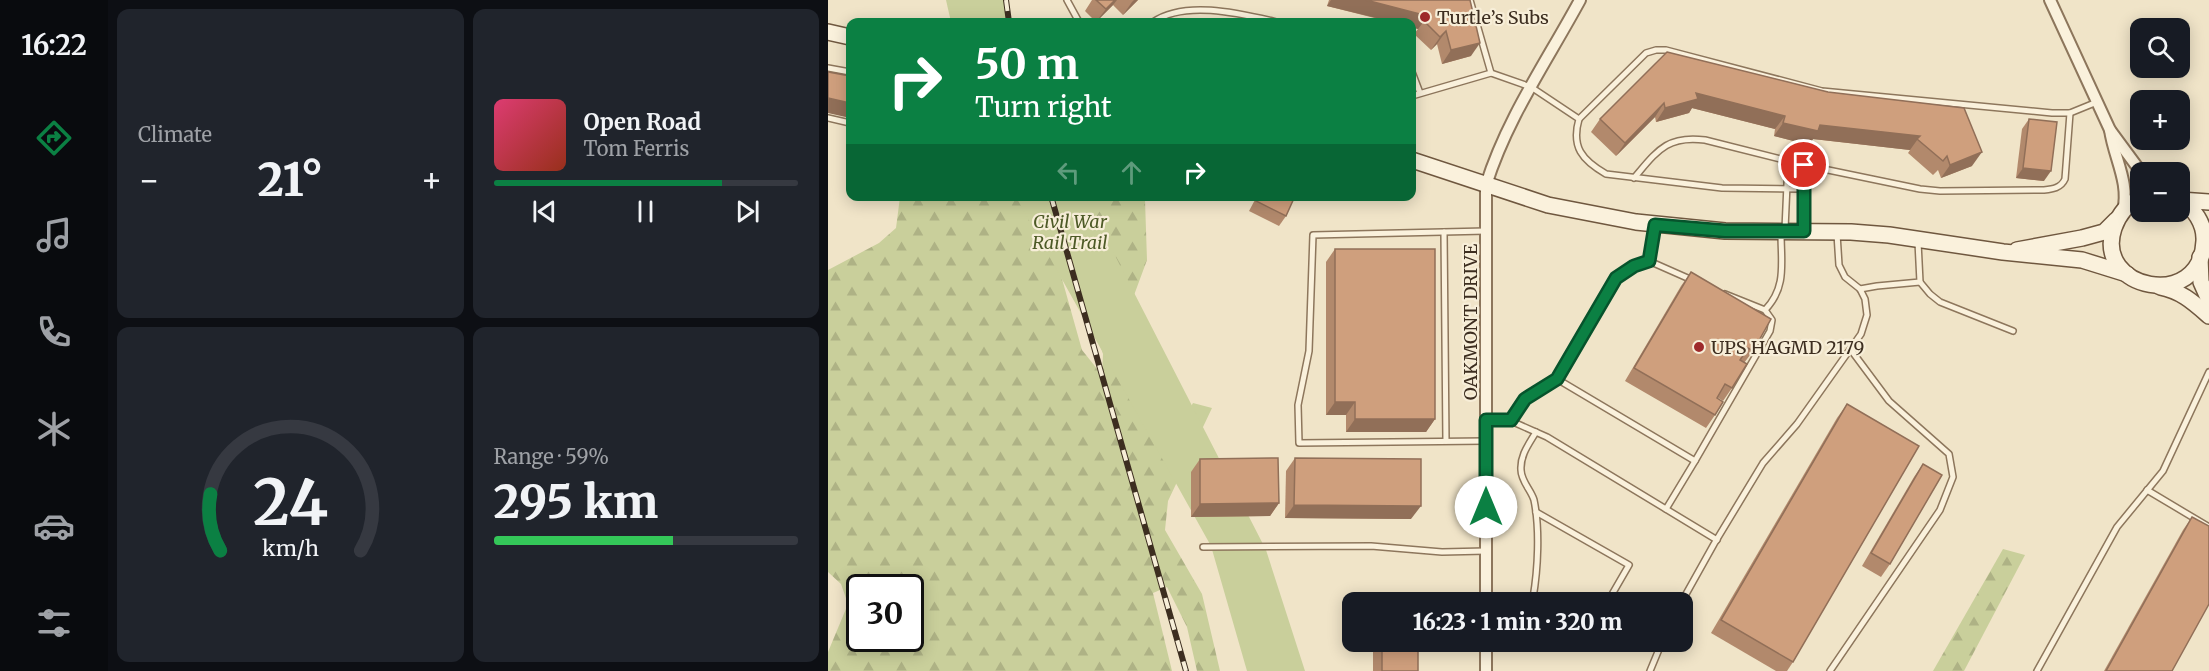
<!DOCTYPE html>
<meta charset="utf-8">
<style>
body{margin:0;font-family:Merriweather,serif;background:#20242c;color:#f1f3f6;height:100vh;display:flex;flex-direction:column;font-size:22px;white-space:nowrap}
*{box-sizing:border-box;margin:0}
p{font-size:20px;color:#9ea1a6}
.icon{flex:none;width:33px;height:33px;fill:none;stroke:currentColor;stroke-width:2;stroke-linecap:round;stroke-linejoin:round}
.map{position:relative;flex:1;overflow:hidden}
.details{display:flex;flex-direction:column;gap:9px;padding:9px;background:#0d0f14;width:720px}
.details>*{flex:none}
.guide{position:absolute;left:18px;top:18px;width:570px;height:183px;border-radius:12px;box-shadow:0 3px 15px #0003;background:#0b8043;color:#fff;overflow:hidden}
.tools{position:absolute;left:1302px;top:18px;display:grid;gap:12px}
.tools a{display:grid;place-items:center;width:60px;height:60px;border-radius:12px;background:#171b24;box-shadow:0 3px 15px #0003;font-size:30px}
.speed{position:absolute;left:18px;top:574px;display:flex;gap:12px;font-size:30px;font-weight:700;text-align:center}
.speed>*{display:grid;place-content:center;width:78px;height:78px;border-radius:50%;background:#171b24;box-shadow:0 3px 15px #0003;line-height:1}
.speed .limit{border:3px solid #111;border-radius:9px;background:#fff;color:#111}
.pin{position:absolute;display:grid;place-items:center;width:51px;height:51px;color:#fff;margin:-26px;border:3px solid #fff;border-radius:50%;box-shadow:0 2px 6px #0007}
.me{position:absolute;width:66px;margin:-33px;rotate:0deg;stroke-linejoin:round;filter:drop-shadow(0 0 4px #0008)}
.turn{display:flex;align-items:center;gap:21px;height:126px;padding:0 30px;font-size:27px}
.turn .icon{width:78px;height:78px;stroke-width:2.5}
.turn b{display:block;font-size:42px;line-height:51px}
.lanes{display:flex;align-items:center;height:57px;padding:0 30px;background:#0003;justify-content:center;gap:30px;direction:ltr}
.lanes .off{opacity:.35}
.big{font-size:45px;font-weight:800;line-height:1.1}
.details .widget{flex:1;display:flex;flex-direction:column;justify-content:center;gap:9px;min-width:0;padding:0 21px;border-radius:12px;background:#20242c}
.details .dial{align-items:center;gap:0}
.dial svg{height:156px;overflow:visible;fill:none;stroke:#363941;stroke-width:7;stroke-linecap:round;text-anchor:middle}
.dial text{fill:#f1f3f6;stroke:none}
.song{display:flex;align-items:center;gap:18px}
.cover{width:72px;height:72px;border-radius:9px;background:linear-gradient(135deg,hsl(340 70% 55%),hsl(10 70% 35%))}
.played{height:6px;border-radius:3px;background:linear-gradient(90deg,#0b8043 75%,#363941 75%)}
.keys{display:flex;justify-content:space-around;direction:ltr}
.heat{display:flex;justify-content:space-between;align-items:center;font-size:33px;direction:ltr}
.charge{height:9px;border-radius:4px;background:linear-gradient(90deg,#34c759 59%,#363941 0)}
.details .tiles{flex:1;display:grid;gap:9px;grid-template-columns:repeat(2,1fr)}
.trip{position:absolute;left:514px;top:592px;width:351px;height:60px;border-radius:12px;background:#171b24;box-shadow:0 3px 15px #0003;font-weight:800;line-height:60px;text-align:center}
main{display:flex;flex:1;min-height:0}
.tab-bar{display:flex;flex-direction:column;width:108px;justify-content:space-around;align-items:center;background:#090b0e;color:#9ea1a6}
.tab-bar .icon{width:42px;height:42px}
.tab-bar .current{color:#0b8043}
.tab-bar b{font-size:27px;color:#f1f3f6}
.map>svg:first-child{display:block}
.forest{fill:url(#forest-firs);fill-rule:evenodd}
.green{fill:#c9cf9b}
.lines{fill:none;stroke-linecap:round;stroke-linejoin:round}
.lane-casing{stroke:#8d765c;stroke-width:8}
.street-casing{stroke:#8d765c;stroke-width:14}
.secondary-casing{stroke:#6f573f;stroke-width:18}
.lane{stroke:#faf1dc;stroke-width:5}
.street{stroke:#faf1dc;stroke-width:10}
.secondary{stroke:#faf1dc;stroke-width:15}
.rail-casing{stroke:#3d2e20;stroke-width:6}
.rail{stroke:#f7eed8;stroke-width:4;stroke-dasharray:11;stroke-linecap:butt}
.wall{fill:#b2896c}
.shaded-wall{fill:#916f58}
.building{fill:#cf9f7d;stroke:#916f58;stroke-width:1.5}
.route-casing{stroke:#07532c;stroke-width:15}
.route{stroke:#0b8043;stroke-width:10}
.poi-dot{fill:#9e2a2b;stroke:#f7eed8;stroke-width:2}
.labels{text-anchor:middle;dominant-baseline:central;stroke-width:4.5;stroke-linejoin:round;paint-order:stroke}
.poi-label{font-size:18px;fill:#3d2e20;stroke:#f7eed8;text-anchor:start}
.park-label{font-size:18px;font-style:italic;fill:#4d5a26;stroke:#f7eed8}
.street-label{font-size:18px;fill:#3d2e20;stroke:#f7eed8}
</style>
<main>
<nav class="tab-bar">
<b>16:22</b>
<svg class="icon current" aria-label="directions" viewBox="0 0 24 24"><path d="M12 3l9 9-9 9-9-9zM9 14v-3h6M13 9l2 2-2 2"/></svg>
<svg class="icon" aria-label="music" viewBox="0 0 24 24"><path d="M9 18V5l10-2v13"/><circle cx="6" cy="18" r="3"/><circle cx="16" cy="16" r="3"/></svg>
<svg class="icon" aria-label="phone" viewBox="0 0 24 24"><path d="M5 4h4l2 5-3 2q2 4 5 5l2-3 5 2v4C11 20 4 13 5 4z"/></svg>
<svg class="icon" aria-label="climate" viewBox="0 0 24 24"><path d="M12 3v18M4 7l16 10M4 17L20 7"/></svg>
<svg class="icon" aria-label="car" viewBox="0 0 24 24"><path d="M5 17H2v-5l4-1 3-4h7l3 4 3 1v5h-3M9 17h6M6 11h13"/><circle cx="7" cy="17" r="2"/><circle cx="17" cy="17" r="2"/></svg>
<svg class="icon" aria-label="filters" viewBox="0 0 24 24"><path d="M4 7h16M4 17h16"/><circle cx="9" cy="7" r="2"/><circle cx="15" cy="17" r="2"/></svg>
</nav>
<section class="details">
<div class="tiles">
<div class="widget"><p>Climate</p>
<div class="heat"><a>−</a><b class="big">21°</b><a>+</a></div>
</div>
<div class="widget">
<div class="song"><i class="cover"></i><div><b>Open Road</b><p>Tom Ferris</p></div></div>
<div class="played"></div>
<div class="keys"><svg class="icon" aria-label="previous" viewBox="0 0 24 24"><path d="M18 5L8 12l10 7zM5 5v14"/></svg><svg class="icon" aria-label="pause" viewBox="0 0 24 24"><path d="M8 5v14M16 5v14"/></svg><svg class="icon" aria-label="next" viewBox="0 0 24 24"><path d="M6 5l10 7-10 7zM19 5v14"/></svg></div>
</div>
<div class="widget dial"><svg viewBox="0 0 100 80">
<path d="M14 69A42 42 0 1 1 86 69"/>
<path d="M14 69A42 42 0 0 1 9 40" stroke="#0b8043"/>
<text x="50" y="56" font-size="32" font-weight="700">24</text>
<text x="50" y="72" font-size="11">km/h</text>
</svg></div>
<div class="widget"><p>Range · 59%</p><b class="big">295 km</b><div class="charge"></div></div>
</div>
</section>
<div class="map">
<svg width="1381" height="671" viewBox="0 0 1381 671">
<defs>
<pattern id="forest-firs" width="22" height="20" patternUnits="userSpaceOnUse" patternTransform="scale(1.5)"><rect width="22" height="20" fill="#c9cf9b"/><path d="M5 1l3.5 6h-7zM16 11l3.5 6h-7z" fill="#aeb285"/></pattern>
</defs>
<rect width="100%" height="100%" fill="#f0e4c8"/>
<!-- forest -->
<g class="forest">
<path d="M280,196L313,197L317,200L319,260L295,325L354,422L365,403L384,408L340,501L337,530L374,594L392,671H369L359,627L339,587L325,593L344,671H0V652L20,604L13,584L0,572V270L51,243L68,228L72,197H211L254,350L274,375L275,354L226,197ZM32,588H82V639H32Z"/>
<path d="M1175,549L1197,555L1136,671H1105Z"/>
</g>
<!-- green -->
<g class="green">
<path d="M118,0H178L183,22H123Z"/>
<path d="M188,197H257L438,550L477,671H419L383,546Z"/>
</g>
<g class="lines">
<!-- lane casing -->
<g class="lane-casing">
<g id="lane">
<path d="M239,0L251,22"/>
<path d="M642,0L663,73"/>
<path d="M325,22C357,0 410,13 449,22"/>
<path d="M0,68L22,72"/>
<path d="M584,72L592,93"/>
<path d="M584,96L663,73L703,87L751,119C743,147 754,160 778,174L894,188L974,189"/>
<path d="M0,118L22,123"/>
<path d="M751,119L818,53L828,50H838L994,91L1224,113H1242L1269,102"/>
<path d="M806,178C829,151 839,135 877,140L976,165L1092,189L1112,191L1216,190C1225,189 1233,188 1237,179L1242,113"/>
<path d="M957,229L960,162"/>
<path d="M976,230V165"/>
<path d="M658,231L485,235L481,351L470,405L471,443L658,441"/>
<path d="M616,232L618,441"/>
<path d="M821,261L827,225"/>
<path d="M1092,282L1102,294L1112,302L1185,331"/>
<path d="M1032,289L1049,286L1092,282L1090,242"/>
<path d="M897,294L937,310C959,287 953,263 953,233"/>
<path d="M729,379L867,461L942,331L944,320L937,310"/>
<path d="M658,420L683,421L697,399L729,379L788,278L806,266L821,261L864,280"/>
<path d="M683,421L719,437L889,540"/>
<path d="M708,432C701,444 692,455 693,470C693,481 703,490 706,500C712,529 710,569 705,598L714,603"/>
<path d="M1319,490L1381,527"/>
<path d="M838,509L867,461"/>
<path d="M708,512L801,565L779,603"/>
<path d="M375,547L543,546L614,552L658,551"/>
<path d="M853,603L886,544L935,463L969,424L1033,334L1039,315L1037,299L1032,289L1017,277L1011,265L1009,234"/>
<path d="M822,671L834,642"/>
<path d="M1002,671L1112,510L1125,477L1121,454L1061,401L1023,350"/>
<path d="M1209,671L1289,527L1335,471L1381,372"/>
</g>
</g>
<!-- street casing -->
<g class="street-casing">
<g id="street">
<path d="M1222,0L1282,130L1313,172"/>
<path d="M1282,130C1286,158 1302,183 1295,211"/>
<path d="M658,603V185C679,118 719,61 752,0"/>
<path d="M658,642V671"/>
</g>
</g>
<!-- secondary casing -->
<g class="secondary-casing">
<g id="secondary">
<path d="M0,32L22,37"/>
<path d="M584,160L720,205L808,222L897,231L1023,232L1061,235L1175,252L1254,260L1299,274"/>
<path d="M1312,198C1299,204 1291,214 1286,228C1265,290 1373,312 1376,241C1377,224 1366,208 1352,200"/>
<path d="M1352,200L1381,202"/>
<path d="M1189,250L1254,238L1276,232L1288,220"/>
<path d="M1372,257L1373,282L1381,300"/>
<path d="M1332,287C1353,291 1365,302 1381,316"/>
</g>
</g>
<!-- lane -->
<use href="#lane" class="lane"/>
<!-- street -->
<use href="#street" class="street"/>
<!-- secondary -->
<use href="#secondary" class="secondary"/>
<!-- rail casing -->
<g class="rail-casing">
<g id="rail">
<path d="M178,0L181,22"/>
<path d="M223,196L358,671"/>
</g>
</g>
<!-- rail -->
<use href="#rail" class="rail"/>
</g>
<!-- wall -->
<g class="wall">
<path d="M264,0H310L295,15L285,5L268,22L257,11Z"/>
<path d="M501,0H642L643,56L614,64L609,44L603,50L586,34L590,29L499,6Z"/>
<path d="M839,52L1000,92L1144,166L1113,178L1110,170L1105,175L1080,153L1082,150L985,139L981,145L946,136L947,129L864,108L861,113L828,122L827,117L788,156L763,132L772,119Z"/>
<path d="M1201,119L1216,181L1188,178L1194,129Z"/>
<path d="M429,196H467L458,216L451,226L421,211Z"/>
<path d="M507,249L607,419L598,432H518V415H498V262Z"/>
<path d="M863,272L925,351L916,363L904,388L895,401L889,397L887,415L878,428L797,381L853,286Z"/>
<path d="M1019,404L965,662L959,671H948L883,633L1009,418Z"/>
<path d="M467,458L583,519L457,518L458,471Z"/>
<path d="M372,459L451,503L442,516L363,517V472Z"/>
<path d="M1095,464L1062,564L1053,577L1034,566L1086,477Z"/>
<path d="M1364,517L1344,671H1276L1355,530Z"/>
<rect x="545" y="642" width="45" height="29"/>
</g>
<!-- shaded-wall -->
<g class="shaded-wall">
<path d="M287,0H289L285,5L268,22L278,9Z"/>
<path d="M306,0H310L295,15L304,2Z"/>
<path d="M503,0H538L600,16L590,29L584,27V22H565L499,6Z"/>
<path d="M618,31L609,44L603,50L612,37Z"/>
<path d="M652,43L643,56L614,64L623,50Z"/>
<path d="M868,93L957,116L947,129L864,108L861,113L828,122L837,108Z"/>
<path d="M0,98L22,103V118L0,113Z"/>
<path d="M836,103L827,117L788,156L797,143Z"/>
<path d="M955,123L992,125L1092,136L1082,150L985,139L981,145L946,136Z"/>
<path d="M1154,152L1144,166L1113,178L1122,165Z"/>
<path d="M1195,168L1223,171L1216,181L1188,178Z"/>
<path d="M507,402H527L518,415H498Z"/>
<path d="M527,419H607L598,432H518Z"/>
<path d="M451,503L442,516L363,517L372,504Z"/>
<path d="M466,505L593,506L583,519L457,518Z"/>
</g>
<!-- building -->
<g class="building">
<path d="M268,0H287L278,9Z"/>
<path d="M538,0H642L652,43L623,50L618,31L612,37L595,20L600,16Z"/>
<path d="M839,52L1000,92L1136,108L1154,152L1122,165L1119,156L1115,161L1089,139L1092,136L992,125L990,131L955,123L957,116L868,93L870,99L837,108L836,103L797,143L772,119Z"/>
<path d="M0,72L22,76V103L0,98Z"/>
<path d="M1201,119L1229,122L1223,171L1195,168Z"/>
<path d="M431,196H467L458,216L428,201Z"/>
<path d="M507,249H607V419H527V402H507Z"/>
<path d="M863,272L943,319L925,351L920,348L912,360L919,364L904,388L897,384L889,398L895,402L887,415L806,368Z"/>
<path d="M1019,404L1091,446L965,662L893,620Z"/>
<path d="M450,458L451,503L372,504V459Z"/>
<path d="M467,458L593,459V506L466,505Z"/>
<path d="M1095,464L1114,475L1062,564L1043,553Z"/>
<path d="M1364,517L1381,526V604L1344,671H1278Z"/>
<rect x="554" y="642" width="36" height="29"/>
</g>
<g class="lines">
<!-- route casing -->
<g class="route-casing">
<path id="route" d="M658,507V420H683L697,399L729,379L788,278L806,266L821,261L827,225L897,231H976V165"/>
</g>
<!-- route -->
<use href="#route" class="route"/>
</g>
<!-- markers -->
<g class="poi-dot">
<circle cx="597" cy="17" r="6"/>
<circle cx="871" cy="347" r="6"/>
</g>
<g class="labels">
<!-- poi labels -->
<g class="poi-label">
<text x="609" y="17">Turtle’s Subs</text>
<text x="883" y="347">UPS HAGMD 2179</text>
</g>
<!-- park labels -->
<g class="park-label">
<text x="242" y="221">Civil War<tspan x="242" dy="21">Rail Trail</tspan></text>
</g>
<!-- street labels -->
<g class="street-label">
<text transform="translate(642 322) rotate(-90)">OAKMONT DRIVE</text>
</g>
</g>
</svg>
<div class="tools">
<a><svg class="icon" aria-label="search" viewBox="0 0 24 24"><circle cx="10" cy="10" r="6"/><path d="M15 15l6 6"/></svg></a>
<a>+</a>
<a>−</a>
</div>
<div class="speed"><div class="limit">30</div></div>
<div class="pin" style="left:976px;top:165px;background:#d93025"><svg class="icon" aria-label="arrive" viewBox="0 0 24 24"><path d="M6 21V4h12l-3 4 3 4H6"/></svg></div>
<svg class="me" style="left:658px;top:507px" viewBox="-20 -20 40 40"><circle r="19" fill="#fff"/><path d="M0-13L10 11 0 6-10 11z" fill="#0b8043"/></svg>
<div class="trip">16:23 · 1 min · 320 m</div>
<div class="guide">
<div class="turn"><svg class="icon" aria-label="right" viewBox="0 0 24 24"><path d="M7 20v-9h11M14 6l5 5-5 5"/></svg><div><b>50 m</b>Turn right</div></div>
<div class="lanes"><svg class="icon off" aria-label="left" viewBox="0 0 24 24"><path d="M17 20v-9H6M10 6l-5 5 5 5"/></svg><svg class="icon off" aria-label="ahead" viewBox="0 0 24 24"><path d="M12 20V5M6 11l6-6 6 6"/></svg><svg class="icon" aria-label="right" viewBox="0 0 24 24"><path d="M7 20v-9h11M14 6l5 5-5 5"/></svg></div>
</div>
</div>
</main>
